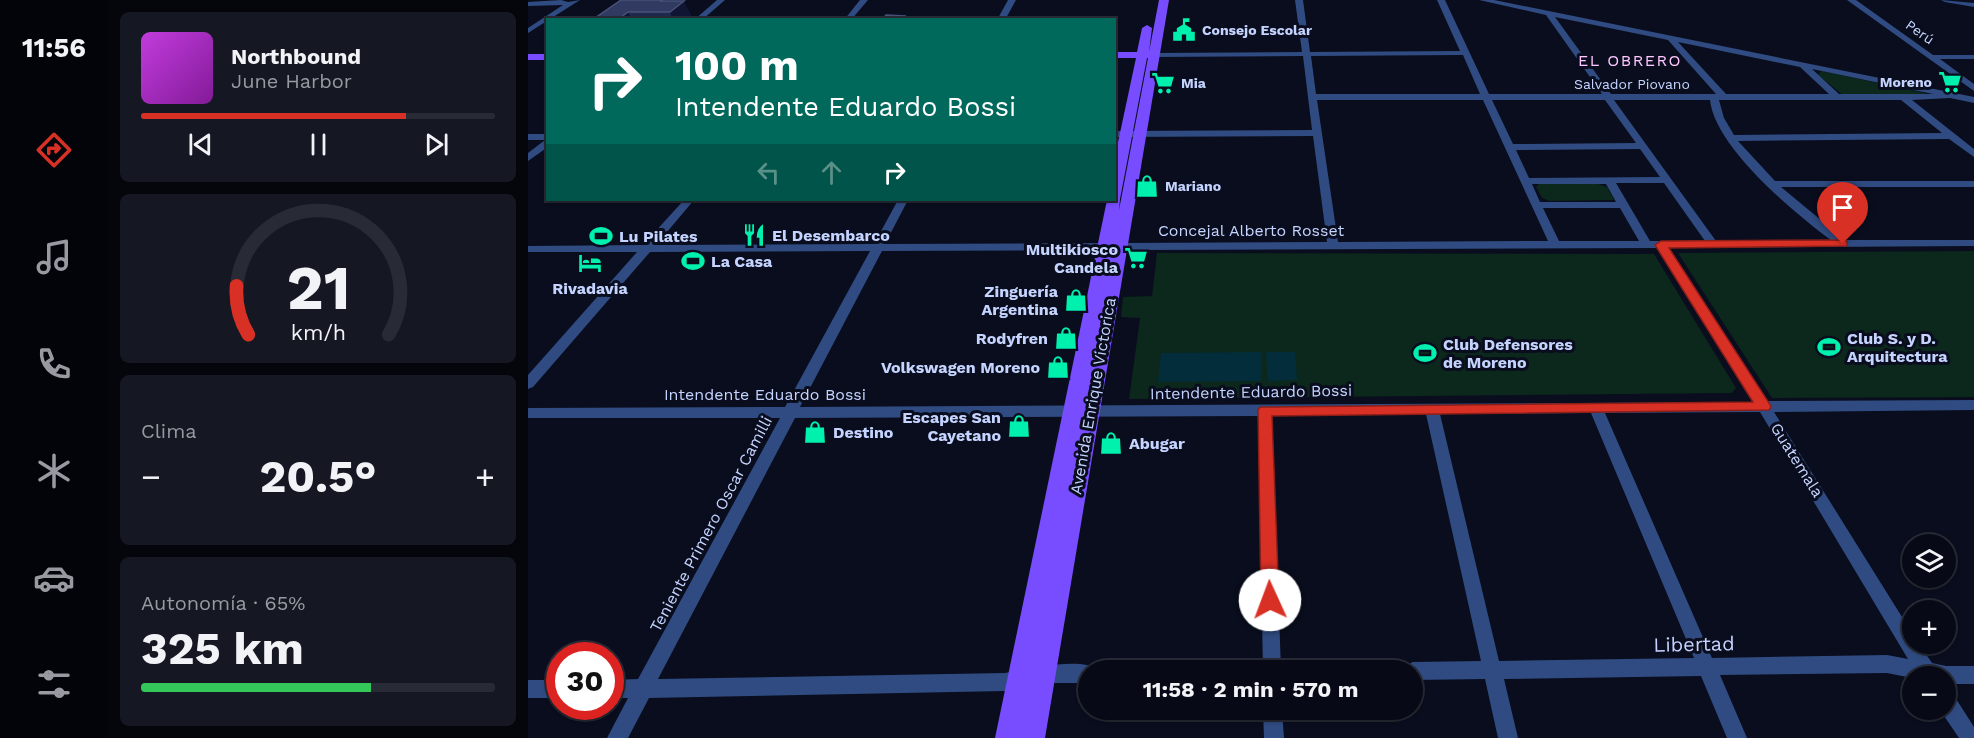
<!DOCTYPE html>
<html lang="es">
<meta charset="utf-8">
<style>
body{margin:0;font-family:"Work Sans",sans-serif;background:#151823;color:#f1f3f6;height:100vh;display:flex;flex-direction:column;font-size:22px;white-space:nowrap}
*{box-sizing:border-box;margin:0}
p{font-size:20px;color:#989aa1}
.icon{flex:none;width:33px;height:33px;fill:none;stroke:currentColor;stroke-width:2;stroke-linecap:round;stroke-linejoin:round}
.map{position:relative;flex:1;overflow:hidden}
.details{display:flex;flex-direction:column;gap:12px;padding:12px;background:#04060c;width:420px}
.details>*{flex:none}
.guide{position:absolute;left:18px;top:18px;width:570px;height:183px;border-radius:0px;box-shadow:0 2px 4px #0004,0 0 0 2px #282b35;background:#00695c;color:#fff;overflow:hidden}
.buttons{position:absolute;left:1374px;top:534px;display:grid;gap:12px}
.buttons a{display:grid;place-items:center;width:54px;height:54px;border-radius:50%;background:#070a16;box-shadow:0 2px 4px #0004,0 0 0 2px #282b35;font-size:30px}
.speed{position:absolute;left:18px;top:642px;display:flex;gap:12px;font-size:30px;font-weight:700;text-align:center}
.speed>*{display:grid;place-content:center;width:78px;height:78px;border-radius:50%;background:#070a16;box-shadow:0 2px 4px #0004,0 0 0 2px #282b35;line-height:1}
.speed .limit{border:9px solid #d22;background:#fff;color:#111}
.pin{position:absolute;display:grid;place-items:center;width:51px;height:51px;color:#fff;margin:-62px -26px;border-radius:50% 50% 50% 0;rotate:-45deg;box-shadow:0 0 6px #0007}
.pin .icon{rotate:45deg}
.me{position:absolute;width:66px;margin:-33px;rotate:358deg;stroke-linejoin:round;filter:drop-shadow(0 0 4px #0008)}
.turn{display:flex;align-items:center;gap:21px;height:126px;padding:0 30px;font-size:27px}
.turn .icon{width:78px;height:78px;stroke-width:2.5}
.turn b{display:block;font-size:42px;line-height:51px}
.lanes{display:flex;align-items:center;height:57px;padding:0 30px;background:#0003;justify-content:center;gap:30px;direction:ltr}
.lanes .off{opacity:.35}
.big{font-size:45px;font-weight:700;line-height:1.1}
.details .card{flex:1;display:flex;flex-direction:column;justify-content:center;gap:9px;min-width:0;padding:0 21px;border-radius:9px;background:#151823}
.details .dial{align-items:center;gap:0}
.dial svg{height:156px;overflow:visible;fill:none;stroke:#282b35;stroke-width:7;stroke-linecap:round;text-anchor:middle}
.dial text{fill:#f1f3f6;stroke:none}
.song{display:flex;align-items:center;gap:18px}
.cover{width:72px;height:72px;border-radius:9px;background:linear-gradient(135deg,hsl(290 70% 55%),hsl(290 70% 35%))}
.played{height:6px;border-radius:3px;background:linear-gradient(90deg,#d93025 75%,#282b35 75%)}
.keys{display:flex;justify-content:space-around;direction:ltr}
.heat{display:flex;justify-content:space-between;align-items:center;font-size:33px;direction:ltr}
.charge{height:9px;border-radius:4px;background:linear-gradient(90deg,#34c759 65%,#282b35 0)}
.trip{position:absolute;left:550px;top:660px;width:345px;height:60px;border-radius:30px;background:#070a16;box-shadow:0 2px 4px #0004,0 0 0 2px #282b35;font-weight:700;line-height:60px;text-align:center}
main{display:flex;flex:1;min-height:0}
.tab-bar{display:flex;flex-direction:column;width:108px;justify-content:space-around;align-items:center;background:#030409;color:#989aa1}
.tab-bar .icon{width:42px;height:42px}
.tab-bar .on{color:#d93025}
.tab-bar b{font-size:27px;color:#f1f3f6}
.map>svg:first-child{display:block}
.green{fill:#0c271c}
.water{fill:#042d3b}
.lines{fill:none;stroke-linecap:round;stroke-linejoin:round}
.minor{fill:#2f4b81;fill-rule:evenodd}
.major{fill:#784cff;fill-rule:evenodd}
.wall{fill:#1f284d}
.shaded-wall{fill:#0f1532}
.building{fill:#313a60;stroke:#485279;stroke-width:1.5}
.route{fill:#d93025;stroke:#8d1f18;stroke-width:1.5}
.labels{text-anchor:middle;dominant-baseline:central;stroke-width:6;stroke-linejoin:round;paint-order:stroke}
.far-poi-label{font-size:14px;font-weight:bold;fill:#c5d4ff;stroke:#090d1d;text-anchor:start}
.far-street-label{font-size:14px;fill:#c5d4ff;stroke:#090d1d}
.far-quarter-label{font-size:16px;letter-spacing:1.5px;fill:#fec7ff;stroke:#090d1d}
.street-label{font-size:16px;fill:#c5d4ff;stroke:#090d1d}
.poi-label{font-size:16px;font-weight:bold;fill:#c5d4ff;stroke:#090d1d;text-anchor:start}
.near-street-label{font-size:20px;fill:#c5d4ff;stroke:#090d1d}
</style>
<main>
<nav class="tab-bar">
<b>11:56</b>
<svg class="icon on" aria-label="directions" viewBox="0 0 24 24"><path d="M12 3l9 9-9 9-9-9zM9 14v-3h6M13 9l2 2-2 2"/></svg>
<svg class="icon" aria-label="music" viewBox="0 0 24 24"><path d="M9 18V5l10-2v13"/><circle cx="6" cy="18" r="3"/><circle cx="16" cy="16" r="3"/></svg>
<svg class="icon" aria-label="phone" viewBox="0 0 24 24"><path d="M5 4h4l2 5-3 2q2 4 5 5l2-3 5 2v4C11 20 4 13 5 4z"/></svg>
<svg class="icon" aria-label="climate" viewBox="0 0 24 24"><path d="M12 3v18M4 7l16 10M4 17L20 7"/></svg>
<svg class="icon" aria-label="car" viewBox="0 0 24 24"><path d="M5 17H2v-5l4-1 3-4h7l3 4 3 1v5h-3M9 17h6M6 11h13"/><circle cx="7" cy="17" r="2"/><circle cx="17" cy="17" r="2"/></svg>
<svg class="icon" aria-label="filters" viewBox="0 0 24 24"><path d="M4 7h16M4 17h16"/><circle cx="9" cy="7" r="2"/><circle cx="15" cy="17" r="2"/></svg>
</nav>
<section class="details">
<div class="card">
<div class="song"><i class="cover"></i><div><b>Northbound</b><p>June Harbor</p></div></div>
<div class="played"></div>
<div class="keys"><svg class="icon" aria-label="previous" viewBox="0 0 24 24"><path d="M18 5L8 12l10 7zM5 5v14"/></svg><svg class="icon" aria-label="pause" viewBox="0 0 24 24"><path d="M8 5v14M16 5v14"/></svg><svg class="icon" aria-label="next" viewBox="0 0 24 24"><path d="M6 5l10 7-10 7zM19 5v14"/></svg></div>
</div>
<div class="card dial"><svg viewBox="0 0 100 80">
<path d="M14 69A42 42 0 1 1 86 69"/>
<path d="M14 69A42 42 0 0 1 8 44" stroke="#d93025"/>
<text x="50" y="56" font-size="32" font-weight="700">21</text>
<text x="50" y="72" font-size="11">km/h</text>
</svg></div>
<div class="card"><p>Clima</p>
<div class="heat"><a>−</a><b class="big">20.5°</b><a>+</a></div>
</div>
<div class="card"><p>Autonomía · 65%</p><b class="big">325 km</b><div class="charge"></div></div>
</section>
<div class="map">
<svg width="1446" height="738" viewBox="0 0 1446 738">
<rect width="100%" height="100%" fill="#090d1d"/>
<!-- green -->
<g class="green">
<path d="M1293,71L1397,93L1399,96L1315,95L1290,75Z"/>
<path d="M1067,183L1079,187L1086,200L1022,201L1014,198L1008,187L1011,184Z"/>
<path d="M1446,251V397L1244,398L1150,253Z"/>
<path d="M629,253L1126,254L1208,388L1204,393L601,399L612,318L593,317L595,297L624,296Z"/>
</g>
<!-- water -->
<g class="water">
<path d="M733,352V381L630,382L633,353Z"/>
<path d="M738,352H767L769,380L740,381Z"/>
</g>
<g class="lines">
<!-- minor -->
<g class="minor">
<path d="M33,0L40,2L52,0L0,33V28L35,5L0,6V2Z"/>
<path d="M189,0H197L174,20H166Z"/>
<path d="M332,0H340L323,20H316Z"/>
<path d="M480,0H488L477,20H469Z"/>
<path d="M767,0H775L782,52L932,51L909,0H917L961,94H1074L1018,15L951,0H966L1446,97V103L1422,98L1384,100L1446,149V157L1421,139L1210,141L1247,181H1446V187H1253L1317,240H1446V246L1140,248L1240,401L1446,400V410L1246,412L1384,633V644H1391L1404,663L1418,666H1446V684H1418V676L1384,678L1359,673L1192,675L1219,738H1199L1173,676L976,679L990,738H970L957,679L885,680V670H876L878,665L885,662L953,661L898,414L744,416L753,670H735L730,416L267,418L130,679L477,673C495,669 557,656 569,670H561V683H515L477,691L121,698L100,738H79L100,698H82V680L110,679L252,418H0V408L257,407L342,251L122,252L5,387L0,389V375L109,252H0V246L115,245L156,200H166L128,245L346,244L370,200H380L357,244L799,242L785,136L586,137V131L784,130L775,56L627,57L623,55L627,53L774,52ZM1027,17L1140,40L1188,94H1083ZM1150,42L1272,67L1301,94H1198ZM935,55L952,94H788L783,56ZM1284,69L1405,94H1311ZM789,100H955L1020,241L810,242ZM964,100H1077L1108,143L985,144ZM1086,100H1182C1187,147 1265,212 1303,240L1188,241ZM1191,100H1373L1414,133L1206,135L1196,118ZM1112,149L1132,177L1001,178L988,150ZM1088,183H1136L1177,241H1122ZM1004,184H1078L1088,202H1012ZM1015,208H1092L1111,241H1031ZM1129,248L1225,402L272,407L354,251ZM1232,412L1380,659L1359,655L1184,658L1077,413ZM1063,413L1166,658L971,661L912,414Z"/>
<path d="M1319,0H1328L1405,55H1446V59H1412L1446,84V91Z"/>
<path d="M1413,0L1446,3V7L1417,2Z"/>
<path d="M0,134H20V147L0,161V153L17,140H0Z"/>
<rect x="0" y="680" width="32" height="18"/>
<path d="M1418,692L1425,694L1446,727V738H1431L1412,710H1418Z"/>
<path d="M735,710H754L756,738H736Z"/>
</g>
<!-- major -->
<g class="major">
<path d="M631,0H641L517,738H467L579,200H586V161L608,58H586V52H609L614,28L619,25L624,28L621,52ZM619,58H620L591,210L592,199Z"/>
<rect x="0" y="54" width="20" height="6"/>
</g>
</g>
<!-- wall -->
<path class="wall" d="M93,0H158L156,2L163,15L158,20H68L67,18Z"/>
<!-- shaded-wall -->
<g class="shaded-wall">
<path d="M134,0H158L156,2L163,15L158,20H145L142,12L133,1Z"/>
<path d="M100,12L104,20H93L92,18Z"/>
</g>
<!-- building -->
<g class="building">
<path d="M93,0H134L133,1H156L142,12H100L92,18H67Z"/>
<path d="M358,15L377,16L374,20H354Z"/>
</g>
<!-- route -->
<path class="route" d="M1315,240L1319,241V246L1141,248L1241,403L1243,407L1241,410L744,416L751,600L748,605L742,607L736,605L733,600L730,410L732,407L1225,402L1127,245L1133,241Z"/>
<!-- icons -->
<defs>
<g id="civic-bare" transform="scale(1.8)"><path d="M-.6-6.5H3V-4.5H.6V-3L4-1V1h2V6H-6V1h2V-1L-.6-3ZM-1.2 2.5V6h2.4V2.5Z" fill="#00f0ad" stroke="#090d1d" stroke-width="2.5" paint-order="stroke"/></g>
<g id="supermarket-bare" transform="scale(1.8)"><path d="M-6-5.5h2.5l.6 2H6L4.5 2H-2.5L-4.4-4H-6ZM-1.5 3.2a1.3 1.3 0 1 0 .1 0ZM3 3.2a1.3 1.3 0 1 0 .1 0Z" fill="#00f0ad" stroke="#090d1d" stroke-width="2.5" paint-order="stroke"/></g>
<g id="shop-bare" transform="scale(1.8)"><path d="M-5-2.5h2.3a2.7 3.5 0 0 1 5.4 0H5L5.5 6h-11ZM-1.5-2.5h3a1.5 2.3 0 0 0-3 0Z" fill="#00f0ad" stroke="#090d1d" stroke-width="2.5" paint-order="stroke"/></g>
<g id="restaurant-bare" transform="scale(1.8)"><path d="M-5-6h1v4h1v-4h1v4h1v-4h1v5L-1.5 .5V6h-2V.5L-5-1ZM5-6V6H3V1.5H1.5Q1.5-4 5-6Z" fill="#00f0ad" stroke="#090d1d" stroke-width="2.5" paint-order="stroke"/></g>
<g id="stadium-bare" transform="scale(1.8)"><path d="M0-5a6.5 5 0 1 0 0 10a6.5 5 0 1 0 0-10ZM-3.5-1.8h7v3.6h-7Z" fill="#00f0ad" stroke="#090d1d" stroke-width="2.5" paint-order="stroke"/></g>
<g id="hotel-bare" transform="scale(1.8)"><path d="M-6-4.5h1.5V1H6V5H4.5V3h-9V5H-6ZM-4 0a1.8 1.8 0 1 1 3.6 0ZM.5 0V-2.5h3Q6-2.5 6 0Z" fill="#00f0ad" stroke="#090d1d" stroke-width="2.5" paint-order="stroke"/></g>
</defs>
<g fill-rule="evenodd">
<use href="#civic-bare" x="656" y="30"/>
<use href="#supermarket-bare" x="1422" y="82"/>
<use href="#supermarket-bare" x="635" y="83"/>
<use href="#shop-bare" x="619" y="186"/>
<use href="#restaurant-bare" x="226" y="235"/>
<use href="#stadium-bare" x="73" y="236"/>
<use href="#supermarket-bare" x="608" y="258"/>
<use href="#stadium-bare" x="165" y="261"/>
<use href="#hotel-bare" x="62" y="263"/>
<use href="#shop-bare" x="548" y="300"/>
<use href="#shop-bare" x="538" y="338"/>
<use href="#stadium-bare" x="1301" y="347"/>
<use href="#stadium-bare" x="897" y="353"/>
<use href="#shop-bare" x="530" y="367"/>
<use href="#shop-bare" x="491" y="426"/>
<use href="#shop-bare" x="287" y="432"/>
<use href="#shop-bare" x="583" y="443"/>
</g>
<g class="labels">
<!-- far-poi labels -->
<g class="far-poi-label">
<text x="674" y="30">Consejo Escolar</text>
<text x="1404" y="82" text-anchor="end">Moreno</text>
<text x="653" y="83">Mia</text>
<text x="637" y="186">Mariano</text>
</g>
<!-- far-street labels -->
<g class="far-street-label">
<text transform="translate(1392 32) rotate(35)">Perú</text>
<text x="1104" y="84">Salvador Piovano</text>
</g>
<!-- far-quarter labels -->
<g class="far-quarter-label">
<text x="1102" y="60">EL OBRERO</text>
</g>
<!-- street labels -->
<g class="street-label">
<text x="723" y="230">Concejal Alberto Rosset</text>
<text transform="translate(723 392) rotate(-1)">Intendente Eduardo Bossi</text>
<text x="237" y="394">Intendente Eduardo Bossi</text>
<text transform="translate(565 396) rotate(-80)">Avenida Enrique Victorica</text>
<text transform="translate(1269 460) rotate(58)">Guatemala</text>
<text transform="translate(183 524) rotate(-62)">Teniente Primero Oscar Camilli</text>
</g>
<!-- poi labels -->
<g class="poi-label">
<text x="244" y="235">El Desembarco</text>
<text x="91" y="236">Lu Pilates</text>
<text x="590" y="249" text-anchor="end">Multikiosco<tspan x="590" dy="18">Candela</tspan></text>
<text x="183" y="261">La Casa</text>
<text x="62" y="288" text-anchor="middle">Rivadavia</text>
<text x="530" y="291" text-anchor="end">Zinguería<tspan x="530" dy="18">Argentina</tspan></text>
<text x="520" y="338" text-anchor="end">Rodyfren</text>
<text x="1319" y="338">Club S. y D.<tspan x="1319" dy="18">Arquitectura</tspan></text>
<text x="915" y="344">Club Defensores<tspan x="915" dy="18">de Moreno</tspan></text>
<text x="512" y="367" text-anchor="end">Volkswagen Moreno</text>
<text x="473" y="417" text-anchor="end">Escapes San<tspan x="473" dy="18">Cayetano</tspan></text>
<text x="305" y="432">Destino</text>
<text x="601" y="443">Abugar</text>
</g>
<!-- near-street labels -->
<g class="near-street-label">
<text transform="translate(1166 644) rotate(-1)">Libertad</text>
</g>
</g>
</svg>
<div class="buttons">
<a><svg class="icon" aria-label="layers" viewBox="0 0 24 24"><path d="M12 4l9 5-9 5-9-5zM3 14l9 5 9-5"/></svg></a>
<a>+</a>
<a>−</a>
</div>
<div class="speed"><div class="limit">30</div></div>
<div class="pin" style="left:1315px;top:244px;background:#d93025"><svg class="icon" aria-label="arrive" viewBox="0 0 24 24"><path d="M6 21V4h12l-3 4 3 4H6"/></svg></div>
<svg class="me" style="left:742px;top:600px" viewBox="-20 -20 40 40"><circle r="19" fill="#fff"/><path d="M0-13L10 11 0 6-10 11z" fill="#d93025"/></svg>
<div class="trip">11:58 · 2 min · 570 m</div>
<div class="guide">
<div class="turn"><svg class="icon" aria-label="right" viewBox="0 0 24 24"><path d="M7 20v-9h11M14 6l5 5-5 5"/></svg><div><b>100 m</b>Intendente Eduardo Bossi</div></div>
<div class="lanes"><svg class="icon off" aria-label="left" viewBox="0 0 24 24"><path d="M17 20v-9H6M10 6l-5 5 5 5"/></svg><svg class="icon off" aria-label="ahead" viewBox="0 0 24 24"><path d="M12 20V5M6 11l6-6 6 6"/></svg><svg class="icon" aria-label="right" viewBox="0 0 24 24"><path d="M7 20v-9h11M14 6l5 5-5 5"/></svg></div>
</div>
</div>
</main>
